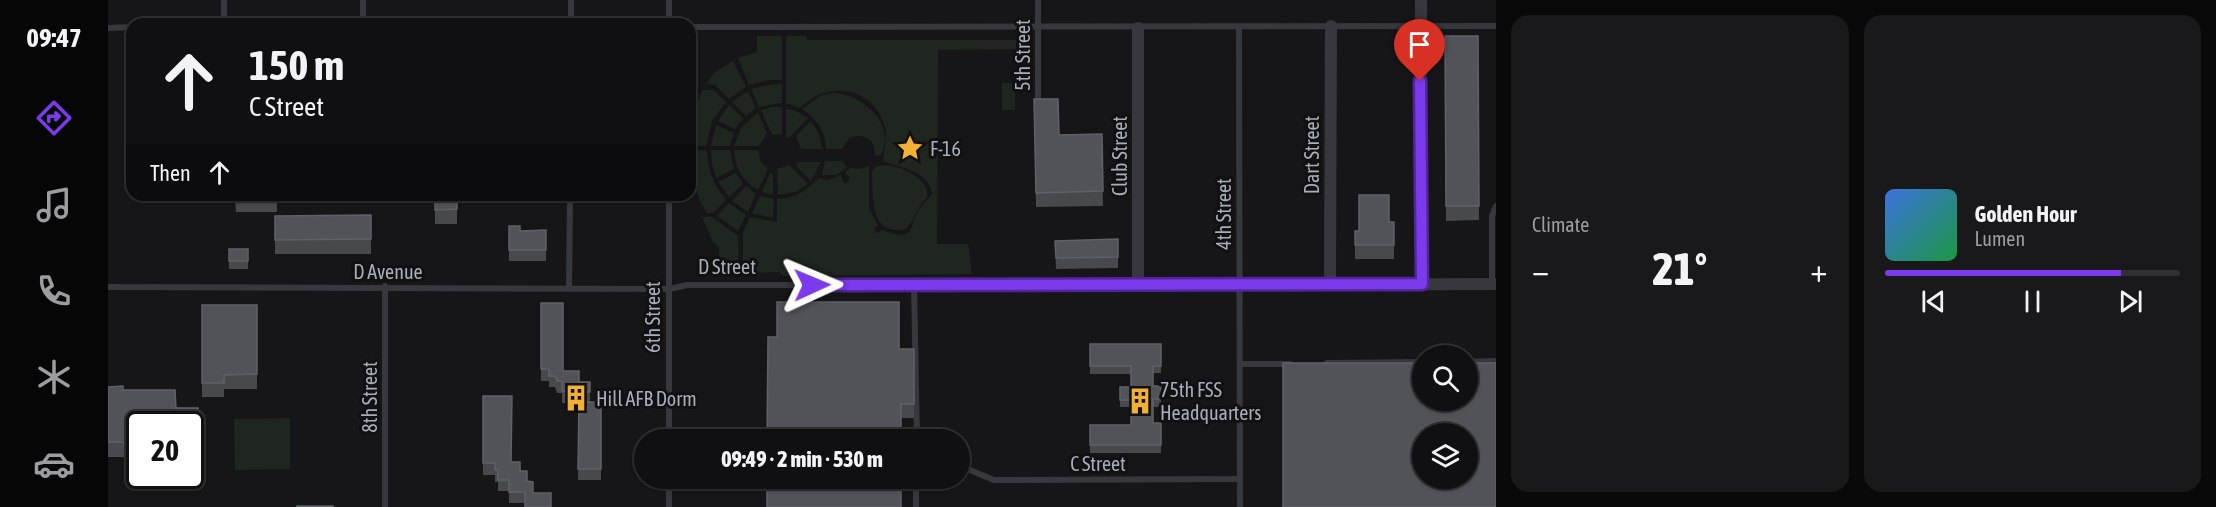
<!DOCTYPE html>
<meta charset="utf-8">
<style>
body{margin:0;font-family:"Asap Condensed",sans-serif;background:#19191b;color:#f1f3f6;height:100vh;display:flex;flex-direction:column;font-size:22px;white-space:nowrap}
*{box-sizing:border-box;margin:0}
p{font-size:20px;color:#9c9d9f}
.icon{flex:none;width:33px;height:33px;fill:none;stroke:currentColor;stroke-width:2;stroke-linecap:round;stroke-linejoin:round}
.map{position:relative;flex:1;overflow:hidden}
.sheet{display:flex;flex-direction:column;gap:15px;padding:15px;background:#09090a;width:720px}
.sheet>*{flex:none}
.banner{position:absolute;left:18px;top:18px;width:570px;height:183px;border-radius:18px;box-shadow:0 2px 4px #0004,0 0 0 2px #303032;background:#101012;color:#f1f3f6;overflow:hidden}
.controls{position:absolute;left:1304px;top:345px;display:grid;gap:12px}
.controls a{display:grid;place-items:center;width:66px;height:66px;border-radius:50%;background:#101012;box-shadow:0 2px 4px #0004,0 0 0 2px #303032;font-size:30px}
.speed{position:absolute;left:18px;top:411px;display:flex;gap:12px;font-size:30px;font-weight:700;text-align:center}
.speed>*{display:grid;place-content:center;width:78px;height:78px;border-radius:50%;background:#101012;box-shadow:0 2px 4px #0004,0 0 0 2px #303032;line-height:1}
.speed .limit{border:3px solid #111;border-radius:9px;background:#fff;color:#111}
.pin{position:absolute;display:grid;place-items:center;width:51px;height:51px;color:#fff;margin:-62px -26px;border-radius:50% 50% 50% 0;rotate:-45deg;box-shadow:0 0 6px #0007}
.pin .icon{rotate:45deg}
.me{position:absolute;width:66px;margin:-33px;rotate:89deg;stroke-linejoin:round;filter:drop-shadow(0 0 4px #0008)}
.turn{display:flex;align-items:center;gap:21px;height:126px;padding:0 24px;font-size:27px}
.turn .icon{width:78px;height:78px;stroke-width:2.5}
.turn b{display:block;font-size:42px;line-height:51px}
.then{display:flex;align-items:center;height:57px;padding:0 24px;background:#0003;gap:12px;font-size:22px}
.big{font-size:45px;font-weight:800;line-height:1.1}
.sheet .widget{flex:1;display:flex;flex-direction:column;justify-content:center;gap:9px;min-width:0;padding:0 21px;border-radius:18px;background:#19191b}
.song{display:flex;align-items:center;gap:18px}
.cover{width:72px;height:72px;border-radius:9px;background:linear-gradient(135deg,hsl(220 70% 55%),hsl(140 70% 35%))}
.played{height:6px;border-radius:3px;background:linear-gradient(90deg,#7c3aed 80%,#303032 80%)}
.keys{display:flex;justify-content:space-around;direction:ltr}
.heat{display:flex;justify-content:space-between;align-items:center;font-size:33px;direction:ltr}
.sheet .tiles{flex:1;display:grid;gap:15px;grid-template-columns:repeat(2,1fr)}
.trip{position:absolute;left:526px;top:429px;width:336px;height:60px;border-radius:30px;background:#101012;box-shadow:0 2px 4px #0004,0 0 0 2px #303032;font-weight:800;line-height:60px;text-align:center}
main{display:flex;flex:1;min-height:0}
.dock{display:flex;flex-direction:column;width:108px;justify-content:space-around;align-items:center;background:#060607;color:#9c9d9f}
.dock .icon{width:42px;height:42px}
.dock .selected{color:#7c3aed}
.dock b{font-size:27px;color:#f1f3f6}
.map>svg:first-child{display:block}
.green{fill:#1e261f}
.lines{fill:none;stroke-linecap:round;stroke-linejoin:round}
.lane{stroke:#37383d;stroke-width:6}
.street{stroke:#37383d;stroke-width:12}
.wall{fill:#47494d}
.building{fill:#525359;stroke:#5f6168;stroke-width:1.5;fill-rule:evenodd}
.route-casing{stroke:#51269a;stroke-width:15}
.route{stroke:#7c3aed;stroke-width:10}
.labels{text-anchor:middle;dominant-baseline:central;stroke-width:6;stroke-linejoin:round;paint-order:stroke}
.street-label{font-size:20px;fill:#a8adb8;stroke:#111113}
.poi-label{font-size:20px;fill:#a8adb8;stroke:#111113;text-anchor:start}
</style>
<main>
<nav class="dock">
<b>09:47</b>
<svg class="icon selected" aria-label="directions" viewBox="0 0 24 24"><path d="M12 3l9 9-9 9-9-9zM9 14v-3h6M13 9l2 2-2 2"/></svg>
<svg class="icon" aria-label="music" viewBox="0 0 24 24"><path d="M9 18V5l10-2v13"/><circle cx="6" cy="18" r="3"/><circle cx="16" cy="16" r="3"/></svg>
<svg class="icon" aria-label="phone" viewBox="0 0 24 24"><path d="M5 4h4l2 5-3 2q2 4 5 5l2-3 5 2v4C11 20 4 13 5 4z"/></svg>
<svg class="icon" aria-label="climate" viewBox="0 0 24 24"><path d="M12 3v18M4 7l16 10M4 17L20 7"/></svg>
<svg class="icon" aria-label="car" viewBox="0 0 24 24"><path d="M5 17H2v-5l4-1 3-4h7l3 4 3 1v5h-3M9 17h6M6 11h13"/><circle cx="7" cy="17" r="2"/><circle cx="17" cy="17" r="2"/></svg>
</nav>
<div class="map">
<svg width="1388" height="507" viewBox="0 0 1388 507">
<rect width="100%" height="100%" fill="#161618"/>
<!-- green -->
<g class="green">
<path d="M649,36H674V80H660L641,85L630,58L649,52Z"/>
<path d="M678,36H698L699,40H917V49L830,50L829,244H860L864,274L675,276L671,272L635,273V232L642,217L669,222V199C687,199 699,190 711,178L720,180L733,175L735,182L739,183L742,178L737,172L743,168L752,169L761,166V208L770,225L766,230L770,233L774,230C812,243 798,226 814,205C817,201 821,199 824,194C819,169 794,169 775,161C776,149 780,138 776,124C763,85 719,81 692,108L678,103Z"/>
<path d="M625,61L638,87L621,99L607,85L598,84L607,72Z"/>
<rect x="894" y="83" width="13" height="27"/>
<path d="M674,84V103L651,107L643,89L660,85Z"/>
<path d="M594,90H605L618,102L604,121L598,146H582V126Z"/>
<path d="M640,91L648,108L638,116L624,102Z"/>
<path d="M723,93C752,92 790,124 773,155L767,156C768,140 756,132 741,138L734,149H718C718,132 708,118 694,109L712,96Z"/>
<path d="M621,105L635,118L627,129L610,121Z"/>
<path d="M663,107H674V134L664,135L653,110Z"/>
<path d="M678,108L690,112L700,118L681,138L678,136Z"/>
<path d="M650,112L659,134L651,146H626L633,128Z"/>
<path d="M703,121L711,134L714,149H693L688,136Z"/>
<path d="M608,125L626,133L622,146H603Z"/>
<path d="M587,150L599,151C600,170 606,185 618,200L605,213H599C589,197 582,176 582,157H587Z"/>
<path d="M603,150H622L626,169L608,178L604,164Z"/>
<path d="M626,150H650L653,162L660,169L650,190C634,181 627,168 626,150Z"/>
<path d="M717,161H734L739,168L728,175H714Z"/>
<path d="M691,162H713L703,181L688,166Z"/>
<path d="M681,165L700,184L688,192L670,195L669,169Z"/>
<path d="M778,165C794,167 811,174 819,189V197C809,206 807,220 798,229C761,238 765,195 764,172L768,166Z"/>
<path d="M628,173L635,184L621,197L610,182Z"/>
<path d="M662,173L665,174V195L654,192Z"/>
<path d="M638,186L648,194L640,212L624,201Z"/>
<path d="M652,196L666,199L665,218L644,213Z"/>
<path d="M621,203L638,215L630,231L609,216Z"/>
<path d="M594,217H604L630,236L631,273H611V247L605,242Z"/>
<path d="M182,418V469L127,470L126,419Z"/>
</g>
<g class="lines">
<!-- lane -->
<g class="lane">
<path d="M116,0V24"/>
<path d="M255,0V24"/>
<path d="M463,24V0"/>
<path d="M561,24V0"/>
<path d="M582,27L1388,26"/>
<path d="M0,28L24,27"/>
<path d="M1131,28L1132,507"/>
<path d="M930,104V0"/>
<path d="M1384,283V216L1388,206"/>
<path d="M806,284L809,440"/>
<path d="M277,286V507"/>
<path d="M0,287L561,289L579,285H1131"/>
<path d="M461,288L462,195"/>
<path d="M1359,362L1388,361"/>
<path d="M1219,363L1314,362"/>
<path d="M1132,364H1182"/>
<path d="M561,440V195"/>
<path d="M852,466L886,480L1132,479"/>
<path d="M561,507V478"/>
<path d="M808,507V478"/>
</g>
<!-- street -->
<g class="street">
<path d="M1313,0L1312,188L1314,284"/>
<path d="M1030,28V283"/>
<path d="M1222,284L1223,26"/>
<path d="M1131,285L1388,284"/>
</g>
</g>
<!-- wall -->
<g class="wall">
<path d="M1337,36H1370L1371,220L1338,221Z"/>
<path d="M926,99L951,135L994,134L995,206L928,207Z"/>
<path d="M127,195H169V212H128Z"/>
<rect x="177" y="195" width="25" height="1"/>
<rect x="327" y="195" width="22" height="29"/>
<path d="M263,215V254H167V216Z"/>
<path d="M1281,222H1286V259H1247V231H1251Z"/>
<path d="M401,226L412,231L438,230V261H401Z"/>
<path d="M1010,239V268L948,269L947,241Z"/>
<rect x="121" y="249" width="19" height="20"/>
<path d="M433,303L455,371L471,382H482V402H493V480H470L471,412H462V403H454V393H449L447,387H441V381H433Z"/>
<path d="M94,305H149V389H116V397H94Z"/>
<path d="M982,344H1053V373H1045V386H1053V407H1045V423H1053V453H982V425H1023V407H1012V387H1023V374H982Z"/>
<path d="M791,349H806V418H793Z"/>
<path d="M0,387L15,390L68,408H90V443L82,444V424H32V469H25V459H16V457H0Z"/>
<path d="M375,396L403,462L412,471H419L417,503H401V491H390V482H387V475H375Z"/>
</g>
<!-- building -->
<g class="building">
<path d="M1337,36H1370L1371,206H1338Z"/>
<path d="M926,99H950L951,135L994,134L995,191L928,193Z"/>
<path d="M128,195H169V197L128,198Z"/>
<path d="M327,195H349V209L327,210Z"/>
<path d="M1251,195H1281V222H1286V245H1247V231H1251Z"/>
<path d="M263,215V239L167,240V216Z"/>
<path d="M401,226H412V231L438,230V250H401Z"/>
<path d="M1010,239V257L948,258L947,241Z"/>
<rect x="121" y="249" width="19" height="12"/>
<path d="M669,302H791V349H806V404H793V440H659L660,337H669Z"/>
<path d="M433,303H455V371H471V382H482V392H477V402H493V469H470L471,400H462V391H454V381H449L447,376H441V369H433Z"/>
<path d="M94,305H149V374L116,375V383H94Z"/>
<path d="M982,344H1053V366H1045V386H1053V399H1045V423H1053V445H982V425H1023V400H1012V387H1023V366H982Z"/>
<path d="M1175,363H1314V400H1359V363H1388V507H1175ZM1314,434H1359V478H1314Z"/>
<path d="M15,386V390H67L68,408H90V429H82V424H32V454H25V444L16,445V442H0V387Z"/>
<path d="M375,396H404L403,462H412V471H419V481L425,482V493H443V507H417V492H401V480H390V470H387V463H375Z"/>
<rect x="659" y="478" width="134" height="29"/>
<rect x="189" y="506" width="36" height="1"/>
</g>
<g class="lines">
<!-- route casing -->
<g class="route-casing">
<path id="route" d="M704,285L1314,284L1312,81"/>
</g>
<!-- route -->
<use href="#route" class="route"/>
</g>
<!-- icons -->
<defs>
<g id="sight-bare" transform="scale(2.07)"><path d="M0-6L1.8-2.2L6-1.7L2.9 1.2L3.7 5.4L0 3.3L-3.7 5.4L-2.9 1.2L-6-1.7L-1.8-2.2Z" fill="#f2b134" stroke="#111113" stroke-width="2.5" paint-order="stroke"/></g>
<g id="building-bare" transform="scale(2.07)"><path d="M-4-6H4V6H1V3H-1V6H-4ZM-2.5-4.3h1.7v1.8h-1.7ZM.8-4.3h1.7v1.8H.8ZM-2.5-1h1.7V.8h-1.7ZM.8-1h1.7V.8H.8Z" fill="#f2b134" stroke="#111113" stroke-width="2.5" paint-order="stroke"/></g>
</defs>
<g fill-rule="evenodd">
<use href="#sight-bare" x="802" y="148"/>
<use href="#building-bare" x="468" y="398"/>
<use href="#building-bare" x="1032" y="401"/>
</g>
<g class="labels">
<!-- street labels -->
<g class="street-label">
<text transform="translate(914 55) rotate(-90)">5th Street</text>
<text transform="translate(1203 155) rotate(-90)">Dart Street</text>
<text transform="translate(1011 156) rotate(-90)">Club Street</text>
<text transform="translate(1115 214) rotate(-90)">4th Street</text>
<text x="619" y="266">D Street</text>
<text x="280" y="271">D Avenue</text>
<text transform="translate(544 317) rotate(-90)">6th Street</text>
<text transform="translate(261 397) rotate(-90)">8th Street</text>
<text x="990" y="463">C Street</text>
</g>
<!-- poi labels -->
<g class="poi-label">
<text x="822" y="148">F-16</text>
<text x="1052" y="389">75th FSS<tspan x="1052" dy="23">Headquarters</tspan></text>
<text x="488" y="398">Hill AFB Dorm</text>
</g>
</g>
</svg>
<div class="controls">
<a><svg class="icon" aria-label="search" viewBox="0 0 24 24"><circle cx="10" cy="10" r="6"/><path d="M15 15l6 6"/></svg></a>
<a><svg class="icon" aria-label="layers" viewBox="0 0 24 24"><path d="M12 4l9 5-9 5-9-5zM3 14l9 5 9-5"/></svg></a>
</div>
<div class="speed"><div class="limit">20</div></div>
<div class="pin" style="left:1312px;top:81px;background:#d93025"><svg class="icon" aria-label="arrive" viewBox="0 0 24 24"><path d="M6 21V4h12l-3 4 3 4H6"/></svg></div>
<svg class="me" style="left:704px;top:285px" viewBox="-20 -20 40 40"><path d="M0-17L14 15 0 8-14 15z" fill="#7c3aed" stroke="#fff" stroke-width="4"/></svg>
<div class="trip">09:49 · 2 min · 530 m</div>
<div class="banner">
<div class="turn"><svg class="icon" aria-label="ahead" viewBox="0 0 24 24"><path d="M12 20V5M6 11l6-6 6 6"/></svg><div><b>150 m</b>C Street</div></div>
<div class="then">Then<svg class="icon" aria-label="ahead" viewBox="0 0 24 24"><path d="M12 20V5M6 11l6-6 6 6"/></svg></div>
</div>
</div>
<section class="sheet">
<div class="tiles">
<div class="widget"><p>Climate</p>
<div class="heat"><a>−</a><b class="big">21°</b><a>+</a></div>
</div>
<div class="widget">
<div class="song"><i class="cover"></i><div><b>Golden Hour</b><p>Lumen</p></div></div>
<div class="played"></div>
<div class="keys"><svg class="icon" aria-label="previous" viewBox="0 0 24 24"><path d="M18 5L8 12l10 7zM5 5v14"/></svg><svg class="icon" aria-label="pause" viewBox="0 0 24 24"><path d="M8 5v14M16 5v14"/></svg><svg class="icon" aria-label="next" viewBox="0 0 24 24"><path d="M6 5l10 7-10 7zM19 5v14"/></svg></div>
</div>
</div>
</section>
</main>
